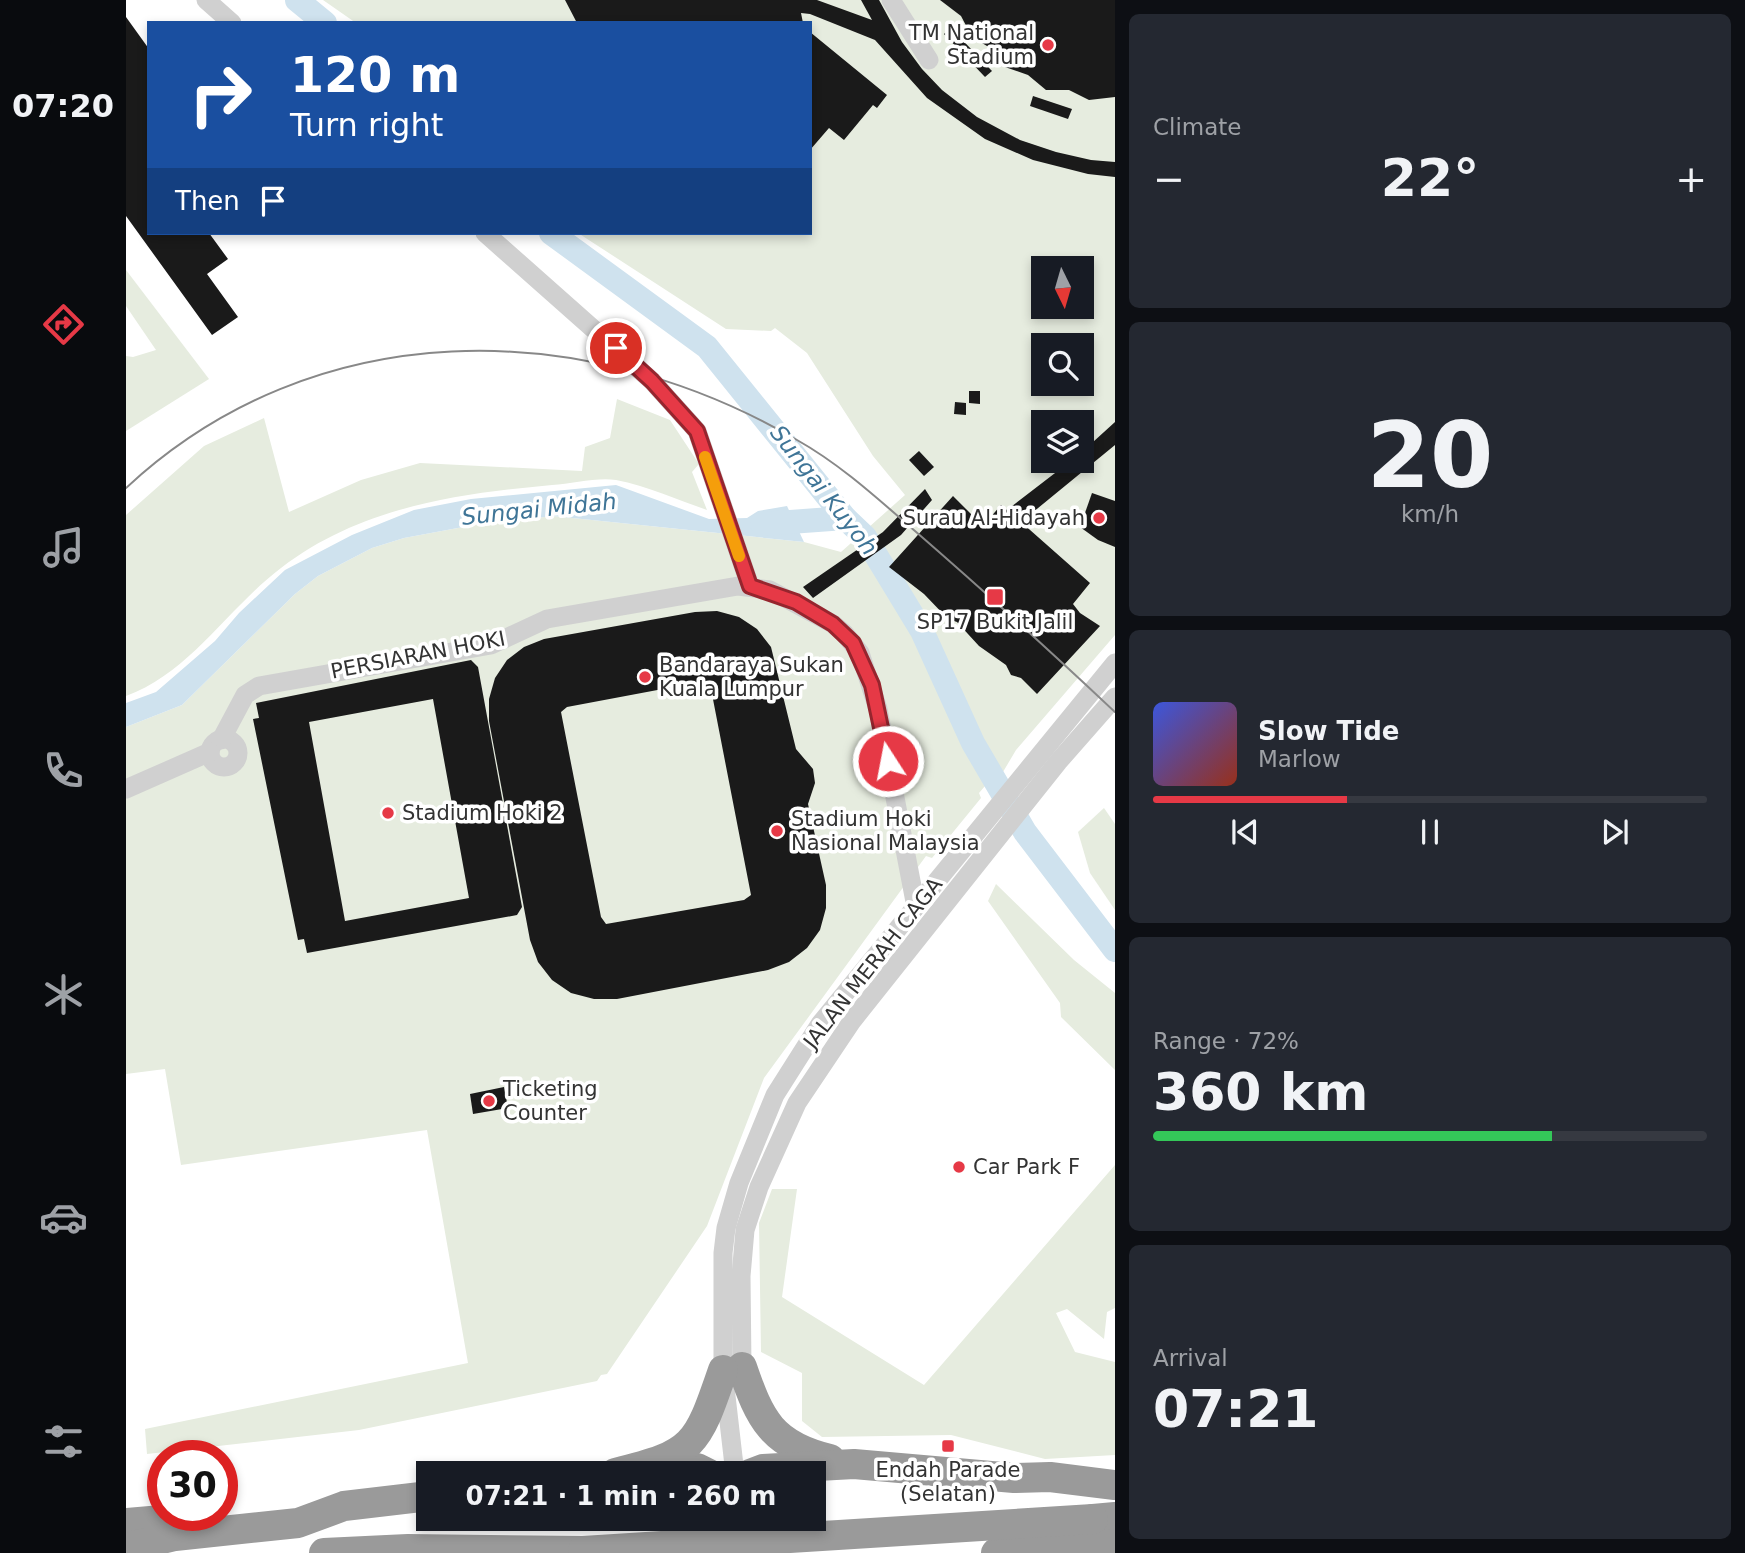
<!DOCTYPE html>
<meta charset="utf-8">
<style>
body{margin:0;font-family:"DejaVu Sans",sans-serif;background:#242831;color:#f1f3f6;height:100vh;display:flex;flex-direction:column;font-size:26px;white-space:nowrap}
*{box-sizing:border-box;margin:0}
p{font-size:23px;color:#9ea1a6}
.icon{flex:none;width:38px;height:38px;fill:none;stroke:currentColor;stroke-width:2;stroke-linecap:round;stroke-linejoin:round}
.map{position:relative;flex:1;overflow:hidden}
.sheet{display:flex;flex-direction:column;gap:14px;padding:14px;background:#0d0f14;width:630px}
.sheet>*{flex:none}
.hud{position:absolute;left:21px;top:21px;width:665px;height:214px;border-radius:0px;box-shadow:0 4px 10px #0003;background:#1a4fa0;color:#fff;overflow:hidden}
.needle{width:46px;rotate:175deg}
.tools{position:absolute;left:905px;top:256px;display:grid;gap:14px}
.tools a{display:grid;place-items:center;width:63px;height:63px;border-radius:0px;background:#171b24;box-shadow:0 4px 10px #0003;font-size:35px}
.speed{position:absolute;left:21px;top:1440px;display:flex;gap:14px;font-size:35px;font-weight:700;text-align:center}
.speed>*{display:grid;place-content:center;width:91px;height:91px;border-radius:50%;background:#171b24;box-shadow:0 4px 10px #0003;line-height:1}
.speed .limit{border:10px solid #d22;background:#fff;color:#111}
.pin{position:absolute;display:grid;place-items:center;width:60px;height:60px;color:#fff;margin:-30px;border:4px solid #fff;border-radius:50%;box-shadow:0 2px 7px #0007}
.me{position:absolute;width:77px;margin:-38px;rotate:349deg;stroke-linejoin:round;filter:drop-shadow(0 0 5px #0008)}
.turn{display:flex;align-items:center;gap:24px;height:147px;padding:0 28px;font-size:32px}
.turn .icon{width:91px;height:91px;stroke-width:2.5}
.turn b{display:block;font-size:49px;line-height:60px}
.then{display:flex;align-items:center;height:66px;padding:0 28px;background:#0003;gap:14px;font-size:26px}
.big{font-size:52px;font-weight:600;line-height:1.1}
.sheet .card{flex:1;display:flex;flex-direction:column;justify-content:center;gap:10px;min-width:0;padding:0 24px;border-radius:10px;background:#242831}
.sheet .dial{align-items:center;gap:0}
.dial b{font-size:91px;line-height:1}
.song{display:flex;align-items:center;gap:21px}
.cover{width:84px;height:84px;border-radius:10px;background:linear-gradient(135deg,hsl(230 70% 55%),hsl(10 70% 35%))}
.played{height:7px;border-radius:4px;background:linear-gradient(90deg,#e63946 35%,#363941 35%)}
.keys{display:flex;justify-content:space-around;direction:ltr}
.heat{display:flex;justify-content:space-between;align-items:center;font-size:38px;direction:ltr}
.charge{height:10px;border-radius:5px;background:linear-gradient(90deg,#34c759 72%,#363941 0)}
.trip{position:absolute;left:290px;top:1461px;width:410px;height:70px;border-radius:0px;background:#171b24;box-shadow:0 4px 10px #0003;font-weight:600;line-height:70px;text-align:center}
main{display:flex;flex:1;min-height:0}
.dock{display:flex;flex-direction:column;width:126px;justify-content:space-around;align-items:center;background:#090b0e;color:#9ea1a6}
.dock .icon{width:49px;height:49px}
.dock .current{color:#e63946}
.dock b{font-size:32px;color:#f1f3f6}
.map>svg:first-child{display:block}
.green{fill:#e6ecdf;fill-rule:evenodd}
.water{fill:#cfe2ee}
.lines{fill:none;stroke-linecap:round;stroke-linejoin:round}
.river{stroke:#cfe2ee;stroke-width:24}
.building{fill:#1a1a1a;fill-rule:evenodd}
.minor{stroke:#d0d0d0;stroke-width:19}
.highway{stroke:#9a9a9a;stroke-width:30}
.tram{stroke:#888;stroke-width:2}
.highway-bridge{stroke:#9a9a9a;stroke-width:30}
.route-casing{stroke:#96252e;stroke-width:18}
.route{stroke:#e63946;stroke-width:12}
.slow{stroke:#f59e0b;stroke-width:12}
.poi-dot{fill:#e63946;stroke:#fff;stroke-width:2.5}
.labels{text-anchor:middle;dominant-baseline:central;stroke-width:7;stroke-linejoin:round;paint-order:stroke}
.poi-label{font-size:21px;fill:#333;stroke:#fff;text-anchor:start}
.street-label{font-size:21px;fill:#333;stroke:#fff}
.water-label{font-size:23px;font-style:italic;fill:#3f7597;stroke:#fff}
</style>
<main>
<nav class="dock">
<b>07:20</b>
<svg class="icon current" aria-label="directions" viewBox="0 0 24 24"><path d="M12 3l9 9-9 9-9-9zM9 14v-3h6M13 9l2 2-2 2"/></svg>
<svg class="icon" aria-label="music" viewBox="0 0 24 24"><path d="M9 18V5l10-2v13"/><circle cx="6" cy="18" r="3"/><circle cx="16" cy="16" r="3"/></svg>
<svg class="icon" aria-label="phone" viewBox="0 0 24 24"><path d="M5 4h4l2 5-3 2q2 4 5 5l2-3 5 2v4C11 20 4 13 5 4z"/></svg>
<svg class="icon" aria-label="climate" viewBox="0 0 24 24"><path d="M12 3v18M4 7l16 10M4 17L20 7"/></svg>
<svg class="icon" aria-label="car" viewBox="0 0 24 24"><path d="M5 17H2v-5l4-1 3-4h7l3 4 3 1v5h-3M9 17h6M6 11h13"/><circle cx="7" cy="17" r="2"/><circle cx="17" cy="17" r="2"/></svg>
<svg class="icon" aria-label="filters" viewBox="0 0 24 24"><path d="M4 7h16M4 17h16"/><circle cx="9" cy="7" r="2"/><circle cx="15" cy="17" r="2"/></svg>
</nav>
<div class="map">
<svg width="989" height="1553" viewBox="0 0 989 1553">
<rect width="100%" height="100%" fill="#fff"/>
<!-- green -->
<g class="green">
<path d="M197,0H989V635L890,750L874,777L871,772L853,793L855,798L806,858L800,856L638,1078L581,1226L481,1374L475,1375L471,1381L233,1430L21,1454L19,1429L342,1363L301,1130L55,1165L39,1069L0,1074V727L56,705L169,594L192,576L246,548L278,538L348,525L427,516L678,542L715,552L779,495L747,456L681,353L649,328L645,331L600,329L452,233H684V23H230ZM917,268H956V306H917ZM917,345H956V383H917ZM917,422H956V460H917Z"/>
<path d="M0,270L83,379L0,431V356L7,357L30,350L0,306Z"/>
<path d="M491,399L544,420L573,464L566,472L581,510C552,500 521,486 490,480C471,477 446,484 426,485C331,494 234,507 155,568C102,608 64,673 0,696V515L78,446L138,418L163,512L235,480L294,463L456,471L459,447L484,438Z"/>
<path d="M978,808L989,824V910L964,873L952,832Z"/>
<path d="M870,884L948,960L989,993V1070L935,1017L934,1003L862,901Z"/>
<path d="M989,1165V1308L981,1312L978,1339L941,1309L930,1313L949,1352L989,1362V1455L919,1459L825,1435L696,1437L676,1421V1373L635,1352L633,1223L646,1189H671L656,1297L798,1385Z"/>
</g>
<!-- water -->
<path class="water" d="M490,485L583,519L621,518L632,511L661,506L678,542L427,516L348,525L278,538L246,548L192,576L169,594L56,705L0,727V703L30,692L89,641L113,613L159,570L226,535L288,510L345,499Z"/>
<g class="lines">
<!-- river -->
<g class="river">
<path d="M171,0L199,23"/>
<path d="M425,233L581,347L719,518L739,537L796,631L847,743L899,832L989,950"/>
<path d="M636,524L719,518"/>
</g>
</g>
<!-- building -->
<g class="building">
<path d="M439,0H691L746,20L735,0H753L776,42L796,69L816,90L851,117L894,140L930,152L965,160L989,162V177L962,174L907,160L859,139L801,98L749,40L684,14L675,13L677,23H451Z"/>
<path d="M814,0H989V97L963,100L943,90H920L902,75L879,67L866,49L846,37L835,16Z"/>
<path d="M0,17L23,49V233H83L102,259L81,274L112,317L86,335L0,216Z"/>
<path d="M825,28L866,71L859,77L818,34Z"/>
<path d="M684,32L761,95L751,108L747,105L718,140L703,128L684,150Z"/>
<path d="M907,96L946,109L942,119L904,106Z"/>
<path d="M843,391H854V404L843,403Z"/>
<path d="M829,402L840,403V415L828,414Z"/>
<path d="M989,422V445L895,522L964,583L947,604L954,613L974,626L911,694L895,678L885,675L880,665L853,646L831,622L822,619L798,594L763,567L827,496L857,526L875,505L881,510L946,460H956V452Z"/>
<path d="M793,451L808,467L798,476L783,460Z"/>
<path d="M799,489L806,500L775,535L687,598L677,587L757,532Z"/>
<path d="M966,493L989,501V547L972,540L954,527Z"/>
<path d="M591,611L613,617L631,629L645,647L670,749L687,769L689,783L682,804L700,885V908L694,930L681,948L663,962L642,970L491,999H468L445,993L426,980L412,962L404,940L363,721V699L369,678L381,660L398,647L418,639L569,612ZM574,682L582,684L585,689L625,895L618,900L480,924L475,917L435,712L441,707Z"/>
<path d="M345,660L352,667L396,907L391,915L181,953L178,939L172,940L127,719L133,718L130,703ZM307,699L343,898L219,921L183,722Z"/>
<path d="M378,1087L382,1108L347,1114L344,1094Z"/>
</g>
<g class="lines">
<!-- minor -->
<g class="minor">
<path d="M80,0L106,23"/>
<path d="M765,0L803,60"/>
<path d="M359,233L526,381L571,431L624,586"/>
<circle cx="98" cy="753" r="14"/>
<path d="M95,740L119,695L133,686L365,645L421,619L612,586L644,590L707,624L718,633L734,653L752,709L790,907"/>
<path d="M0,789L84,752"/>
<path d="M616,1367L615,1276L619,1230L633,1187L671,1103L726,1021L932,762L989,697"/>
<path d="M609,1474L597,1370V1253L600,1228L613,1183L649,1095L694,1024L989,663"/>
</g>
<!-- highway -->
<g class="highway">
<path d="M616,1367C634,1420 646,1445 704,1459"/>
<path d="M528,1470L571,1468L583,1474"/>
<path d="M489,1473C568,1454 571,1446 597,1370"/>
<path d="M624,1474L637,1469L728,1464L888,1478L924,1477L989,1485"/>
<path d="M601,1519L603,1553"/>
<path d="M967,1519L989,1517"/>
<path d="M0,1523L59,1518"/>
<path d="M0,1551L10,1545L49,1536L172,1523L218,1506L303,1496"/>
<path d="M198,1553L282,1549L457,1551"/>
<path d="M870,1553L989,1544"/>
</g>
<!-- tram -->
<path class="tram" d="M0,488C188,313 457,315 671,440C714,464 752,499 789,531C857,590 923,650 989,712"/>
<!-- highway-bridge -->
<path class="highway-bridge" d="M457,1551L967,1519"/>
</g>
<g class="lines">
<!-- route casing -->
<g class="route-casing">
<path id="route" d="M490,348L526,381L571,431L624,586L670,602L707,624L727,643L746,685L762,761"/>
</g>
<!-- route -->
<use href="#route" class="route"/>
<!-- slow -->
<path class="slow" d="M579,457L613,556"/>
</g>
<!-- markers -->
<g class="poi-dot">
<circle cx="922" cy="45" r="7"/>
<circle cx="973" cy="518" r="7"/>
<rect x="860" y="588" width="18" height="18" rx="3.5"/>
<circle cx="519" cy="677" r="7"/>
<circle cx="262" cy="813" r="7"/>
<circle cx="651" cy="831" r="7"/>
<circle cx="363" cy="1101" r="7"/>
<circle cx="833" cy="1167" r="7"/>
<rect x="815" y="1439" width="14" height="14" rx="3.5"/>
</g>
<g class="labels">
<!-- poi labels -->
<g class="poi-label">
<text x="908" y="33" text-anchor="end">TM National<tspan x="908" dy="24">Stadium</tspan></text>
<text x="959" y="518" text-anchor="end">Surau Al-Hidayah</text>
<text x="869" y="622" text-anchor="middle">SP17 Bukit Jalil</text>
<text x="533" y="665">Bandaraya Sukan<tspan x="533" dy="24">Kuala Lumpur</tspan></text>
<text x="276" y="813">Stadium Hoki 2</text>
<text x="665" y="819">Stadium Hoki<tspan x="665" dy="24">Nasional Malaysia</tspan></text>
<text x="377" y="1089">Ticketing<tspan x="377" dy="24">Counter</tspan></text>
<text x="847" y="1167">Car Park F</text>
<text x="822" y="1470" text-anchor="middle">Endah Parade<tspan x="822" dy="24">(Selatan)</tspan></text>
</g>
<!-- street labels -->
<g class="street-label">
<text transform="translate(292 655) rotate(-11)">PERSIARAN HOKI</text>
<text transform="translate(747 963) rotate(-52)">JALAN MERAH CAGA</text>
</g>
<!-- water labels -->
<g class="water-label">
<text transform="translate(698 490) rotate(52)">Sungai Kuyoh</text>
<text transform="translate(413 509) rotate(-6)">Sungai Midah</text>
</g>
</g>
</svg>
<div class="tools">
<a><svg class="needle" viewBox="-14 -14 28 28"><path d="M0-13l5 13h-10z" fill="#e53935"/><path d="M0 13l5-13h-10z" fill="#9ea1a6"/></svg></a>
<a><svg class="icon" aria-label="search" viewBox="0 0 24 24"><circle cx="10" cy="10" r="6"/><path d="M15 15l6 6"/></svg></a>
<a><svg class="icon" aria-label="layers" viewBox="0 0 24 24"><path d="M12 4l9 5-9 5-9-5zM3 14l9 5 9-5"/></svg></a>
</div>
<div class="speed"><div class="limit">30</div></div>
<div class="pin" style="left:490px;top:348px;background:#d93025"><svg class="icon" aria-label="arrive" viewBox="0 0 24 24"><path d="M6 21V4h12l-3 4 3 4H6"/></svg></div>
<svg class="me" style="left:762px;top:761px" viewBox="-20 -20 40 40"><circle r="17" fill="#e63946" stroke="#fff" stroke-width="3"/><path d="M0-11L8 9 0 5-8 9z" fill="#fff"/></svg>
<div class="trip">07:21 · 1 min · 260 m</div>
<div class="hud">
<div class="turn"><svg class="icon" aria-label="right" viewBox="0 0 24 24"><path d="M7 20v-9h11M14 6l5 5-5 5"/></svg><div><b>120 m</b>Turn right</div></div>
<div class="then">Then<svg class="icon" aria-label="arrive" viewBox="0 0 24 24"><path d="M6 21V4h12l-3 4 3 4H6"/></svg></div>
</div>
</div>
<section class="sheet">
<div class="card"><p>Climate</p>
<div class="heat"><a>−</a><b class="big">22°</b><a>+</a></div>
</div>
<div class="card dial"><b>20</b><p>km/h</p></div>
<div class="card">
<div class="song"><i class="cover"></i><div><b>Slow Tide</b><p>Marlow</p></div></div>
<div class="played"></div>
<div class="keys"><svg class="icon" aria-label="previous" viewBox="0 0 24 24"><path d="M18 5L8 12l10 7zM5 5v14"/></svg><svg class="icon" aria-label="pause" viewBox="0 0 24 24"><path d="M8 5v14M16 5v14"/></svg><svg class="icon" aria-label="next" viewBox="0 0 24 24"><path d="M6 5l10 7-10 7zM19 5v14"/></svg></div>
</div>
<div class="card"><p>Range · 72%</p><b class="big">360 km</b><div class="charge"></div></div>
<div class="card"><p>Arrival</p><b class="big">07:21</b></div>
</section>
</main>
